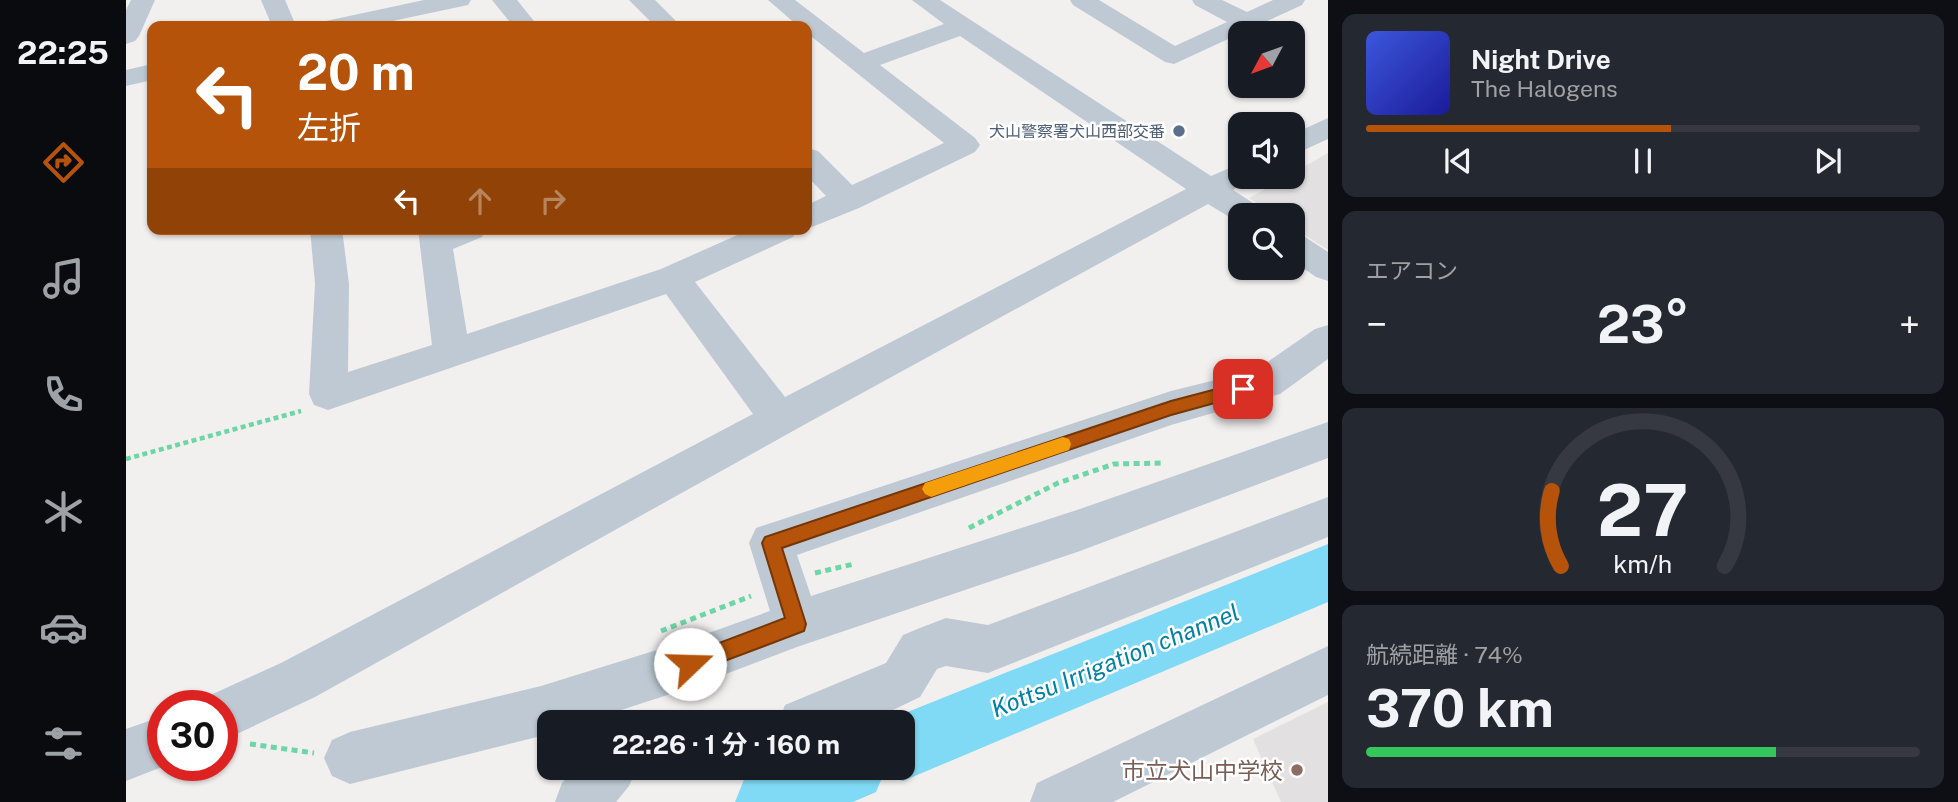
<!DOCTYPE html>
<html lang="ja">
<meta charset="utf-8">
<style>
body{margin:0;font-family:"Public Sans","Noto Sans JP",sans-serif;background:#242831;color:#f1f3f6;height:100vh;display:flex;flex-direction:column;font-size:26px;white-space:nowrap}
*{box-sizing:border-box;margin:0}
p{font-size:23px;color:#9ea1a6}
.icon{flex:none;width:38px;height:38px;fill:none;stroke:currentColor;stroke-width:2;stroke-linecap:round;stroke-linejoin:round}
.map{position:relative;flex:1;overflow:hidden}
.drawer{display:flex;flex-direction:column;gap:14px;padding:14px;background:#0d0f14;width:630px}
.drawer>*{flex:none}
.top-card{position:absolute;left:21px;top:21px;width:665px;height:214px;border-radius:14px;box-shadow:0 2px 5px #0004;background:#b45309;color:#fff;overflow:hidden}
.needle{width:46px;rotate:229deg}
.fabs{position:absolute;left:1102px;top:21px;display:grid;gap:14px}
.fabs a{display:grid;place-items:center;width:77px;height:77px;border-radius:14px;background:#171b24;box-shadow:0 2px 5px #0004;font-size:35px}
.speed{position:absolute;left:21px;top:690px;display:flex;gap:14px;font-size:35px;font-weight:700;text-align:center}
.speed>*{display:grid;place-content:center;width:91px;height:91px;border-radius:50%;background:#171b24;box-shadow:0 2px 5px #0004;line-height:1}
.speed .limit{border:10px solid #d22;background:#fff;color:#111}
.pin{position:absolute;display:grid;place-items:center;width:60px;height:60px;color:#fff;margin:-30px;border-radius:14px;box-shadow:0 4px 10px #0006}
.me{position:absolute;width:77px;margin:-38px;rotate:69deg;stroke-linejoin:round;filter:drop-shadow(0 0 5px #0008)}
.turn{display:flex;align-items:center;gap:24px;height:147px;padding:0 35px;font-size:32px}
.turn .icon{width:91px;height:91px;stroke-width:2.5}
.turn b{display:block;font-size:49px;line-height:60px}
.lanes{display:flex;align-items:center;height:66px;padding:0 35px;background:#0003;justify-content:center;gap:35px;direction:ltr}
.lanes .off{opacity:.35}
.big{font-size:52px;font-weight:700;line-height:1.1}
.drawer .card{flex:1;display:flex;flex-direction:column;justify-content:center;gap:10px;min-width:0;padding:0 24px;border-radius:14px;background:#242831}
.drawer .dial{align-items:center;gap:0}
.dial svg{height:182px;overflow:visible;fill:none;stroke:#363941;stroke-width:7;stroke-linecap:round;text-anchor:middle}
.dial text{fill:#f1f3f6;stroke:none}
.song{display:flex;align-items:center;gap:21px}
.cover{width:84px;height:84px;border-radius:10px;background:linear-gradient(135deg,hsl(230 70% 55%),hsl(240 70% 35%))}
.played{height:7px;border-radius:4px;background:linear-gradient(90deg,#b45309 55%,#363941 55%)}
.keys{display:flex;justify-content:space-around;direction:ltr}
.heat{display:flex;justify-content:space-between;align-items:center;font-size:38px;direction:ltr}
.charge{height:10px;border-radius:5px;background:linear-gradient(90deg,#34c759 74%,#363941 0)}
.trip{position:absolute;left:411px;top:710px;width:378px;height:70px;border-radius:14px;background:#171b24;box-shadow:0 2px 5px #0004;font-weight:700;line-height:70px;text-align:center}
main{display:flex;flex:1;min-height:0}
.menu{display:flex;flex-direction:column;width:126px;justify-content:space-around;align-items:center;background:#090b0e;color:#9ea1a6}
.menu .icon{width:49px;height:49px}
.menu .on{color:#b45309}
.menu b{font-size:32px;color:#f1f3f6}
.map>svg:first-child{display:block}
.education{fill:#e3e0e1}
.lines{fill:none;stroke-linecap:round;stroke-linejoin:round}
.river{fill:#81daf5;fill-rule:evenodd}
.path-far1{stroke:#6dd6a5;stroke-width:4.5;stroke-dasharray:5 3.5;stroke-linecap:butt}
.path{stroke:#6dd6a5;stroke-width:5;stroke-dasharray:6 4.5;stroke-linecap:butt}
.minor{fill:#bec9d3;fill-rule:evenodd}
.route{fill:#b45309;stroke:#753606;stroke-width:2}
.slow{fill:#f59e0b}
.service-dot{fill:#5c6f8a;stroke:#fff;stroke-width:2.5}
.education-dot{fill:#8d6e63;stroke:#fff;stroke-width:2.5}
.labels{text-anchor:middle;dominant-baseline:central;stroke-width:5;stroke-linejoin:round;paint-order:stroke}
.far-service-label{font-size:16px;fill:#4e5e75;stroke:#fff;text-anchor:end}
.near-education-label{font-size:23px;fill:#785e54;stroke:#fff;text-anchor:end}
.near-water-label{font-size:24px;font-style:italic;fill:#0280a6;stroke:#fff}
</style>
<main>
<nav class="menu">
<b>22:25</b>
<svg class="icon on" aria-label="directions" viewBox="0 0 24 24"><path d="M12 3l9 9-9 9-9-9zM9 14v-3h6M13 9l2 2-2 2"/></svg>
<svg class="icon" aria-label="music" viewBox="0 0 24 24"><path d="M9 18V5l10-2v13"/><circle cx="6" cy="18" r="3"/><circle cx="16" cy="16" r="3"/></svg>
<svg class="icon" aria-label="phone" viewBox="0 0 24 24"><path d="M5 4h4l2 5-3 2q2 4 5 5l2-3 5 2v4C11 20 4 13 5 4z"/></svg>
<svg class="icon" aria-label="climate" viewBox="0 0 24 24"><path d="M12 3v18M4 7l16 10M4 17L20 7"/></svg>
<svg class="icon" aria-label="car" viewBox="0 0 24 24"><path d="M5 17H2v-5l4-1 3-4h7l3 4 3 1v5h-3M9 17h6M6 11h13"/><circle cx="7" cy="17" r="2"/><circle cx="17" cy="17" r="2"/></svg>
<svg class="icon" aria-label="filters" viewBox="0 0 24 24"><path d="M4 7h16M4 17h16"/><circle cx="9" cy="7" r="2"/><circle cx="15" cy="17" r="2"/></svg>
</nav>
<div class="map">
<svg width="1202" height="802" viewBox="0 0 1202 802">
<rect width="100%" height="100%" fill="#f2efef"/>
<!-- education -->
<g class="education">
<path d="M1202,153V250L1167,227V215H1149L1123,198L1161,177H1167V173Z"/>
<path d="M1202,702V802H1155L1127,739Z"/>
</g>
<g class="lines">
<!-- river -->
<path class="river" d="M1202,544V602L777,781L758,773L750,792L727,802H609L619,777L641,768H777V723H754Z"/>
<!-- path-far1 -->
<path class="path-far1" d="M0,459L175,411"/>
<!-- path -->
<g class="path">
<path d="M843,528L932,483L988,464L1037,463"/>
<path d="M689,573L728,564"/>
<path d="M535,631L625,596"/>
<path d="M124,744L188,753"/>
</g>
<!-- minor -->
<g class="minor">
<path d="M5,0H29L13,36L9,41L0,44V10Z"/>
<path d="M135,0H159L170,26H146Z"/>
<path d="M298,0H345L342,5L243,26H197L200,21Z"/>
<path d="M366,0H391L412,26H387Z"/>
<path d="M503,0H529L555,26H529Z"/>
<path d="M642,0H669L738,53L818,24L786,0H814L1085,176L1115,163V177H1128L1107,190L1133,207L1138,215H1115V224L1082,204L685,421L189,697L96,741V705H76L78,698L155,663L627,414L540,294L202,410L188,405L183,394L189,284L184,229H216L223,284L222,372L306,345L292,229H361L356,237L327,249L341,334L535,269L625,229H672L667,237L569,282L659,397L1060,189L834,36L754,65L849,138L854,145L849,152L733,208L681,229V205L700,196L681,176V148L692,151L726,185L818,143L681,33V26H672Z"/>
<path d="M944,0H973L1049,46L1101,22L1069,5L1066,0H1096L1121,12L1147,0H1179L1176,5L1048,64L1039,62L947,5Z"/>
<path d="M26,64V80L0,86V70Z"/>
<path d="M1202,118V139L1167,155V134Z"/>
<path d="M1167,233L1179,237L1202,252V281L1190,277L1167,261Z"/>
<path d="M1202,325V359L1154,394L1045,425L671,555L685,596L954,509L1202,422V458L954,551L671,647L563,688L455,723H424V733L415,736L224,784L206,776L198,758L206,740L224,732L415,686L563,640L644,611L623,543L630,528L1045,391L1130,370L1189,329Z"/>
<path d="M1202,497V537L862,673L820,666L811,669L794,697L740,723H652L659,705L760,663L777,635L794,628L820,618L862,625Z"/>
<path d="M1202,646V695L987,802H904L911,783Z"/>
<path d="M37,716V765H41L0,781V729Z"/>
<path d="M450,768H511L503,786L490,802H429L436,783Z"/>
</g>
</g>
<!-- route -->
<path class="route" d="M1117,382L1122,384L1125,389L1122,394L1045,415L656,548L680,624L678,631L564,674L556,671L554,664L556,657L659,618L636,543L639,537L1045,401Z"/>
<!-- slow -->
<path class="slow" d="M937,437L943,439L945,444L943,450L805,497L799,494L796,489L799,483Z"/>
<!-- markers -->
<circle class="service-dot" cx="1053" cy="131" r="7"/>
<circle class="education-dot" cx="1171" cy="770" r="7"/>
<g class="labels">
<!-- far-service labels -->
<g class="far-service-label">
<text x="1039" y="131">犬山警察署犬山西部交番</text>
</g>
<!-- near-education labels -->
<g class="near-education-label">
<text x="1157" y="770">市立犬山中学校</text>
</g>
<!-- near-water labels -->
<g class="near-water-label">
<text transform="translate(989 660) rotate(-22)">Kottsu Irrigation channel</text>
</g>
</g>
</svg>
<div class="fabs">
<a><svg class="needle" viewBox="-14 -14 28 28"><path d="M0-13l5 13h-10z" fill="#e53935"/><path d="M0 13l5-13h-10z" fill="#9ea1a6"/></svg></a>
<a><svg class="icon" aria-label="sound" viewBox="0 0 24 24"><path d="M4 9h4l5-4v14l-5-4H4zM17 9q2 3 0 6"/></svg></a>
<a><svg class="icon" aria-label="search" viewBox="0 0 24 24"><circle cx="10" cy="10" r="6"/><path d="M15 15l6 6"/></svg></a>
</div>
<div class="speed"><div class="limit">30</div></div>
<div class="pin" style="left:1117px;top:389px;background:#d93025"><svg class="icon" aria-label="arrive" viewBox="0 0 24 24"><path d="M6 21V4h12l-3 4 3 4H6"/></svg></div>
<svg class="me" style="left:564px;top:664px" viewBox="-20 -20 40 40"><circle r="19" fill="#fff"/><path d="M0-13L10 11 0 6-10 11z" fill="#b45309"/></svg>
<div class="trip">22:26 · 1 分 · 160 m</div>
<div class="top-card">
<div class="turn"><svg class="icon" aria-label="left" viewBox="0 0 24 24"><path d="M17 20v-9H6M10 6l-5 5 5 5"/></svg><div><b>20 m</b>左折</div></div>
<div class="lanes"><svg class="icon" aria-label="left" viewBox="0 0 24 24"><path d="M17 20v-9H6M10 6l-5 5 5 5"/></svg><svg class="icon off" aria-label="ahead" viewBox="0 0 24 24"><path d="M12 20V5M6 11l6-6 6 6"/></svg><svg class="icon off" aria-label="right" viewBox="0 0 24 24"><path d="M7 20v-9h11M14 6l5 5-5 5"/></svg></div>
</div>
</div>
<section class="drawer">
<div class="card">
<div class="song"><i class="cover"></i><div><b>Night Drive</b><p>The Halogens</p></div></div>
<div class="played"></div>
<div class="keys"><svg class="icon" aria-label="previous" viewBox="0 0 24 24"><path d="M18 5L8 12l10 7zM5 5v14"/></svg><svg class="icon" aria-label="pause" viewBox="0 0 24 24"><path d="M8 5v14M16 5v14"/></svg><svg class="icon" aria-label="next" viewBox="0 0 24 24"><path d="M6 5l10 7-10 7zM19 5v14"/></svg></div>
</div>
<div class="card"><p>エアコン</p>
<div class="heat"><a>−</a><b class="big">23°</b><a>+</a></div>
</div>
<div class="card dial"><svg viewBox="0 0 100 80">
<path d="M14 69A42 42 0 1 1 86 69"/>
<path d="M14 69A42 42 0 0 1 10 36" stroke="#b45309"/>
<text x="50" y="56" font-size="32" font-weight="700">27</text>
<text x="50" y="72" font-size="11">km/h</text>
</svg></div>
<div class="card"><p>航続距離 · 74%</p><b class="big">370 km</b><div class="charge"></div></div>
</section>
</main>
